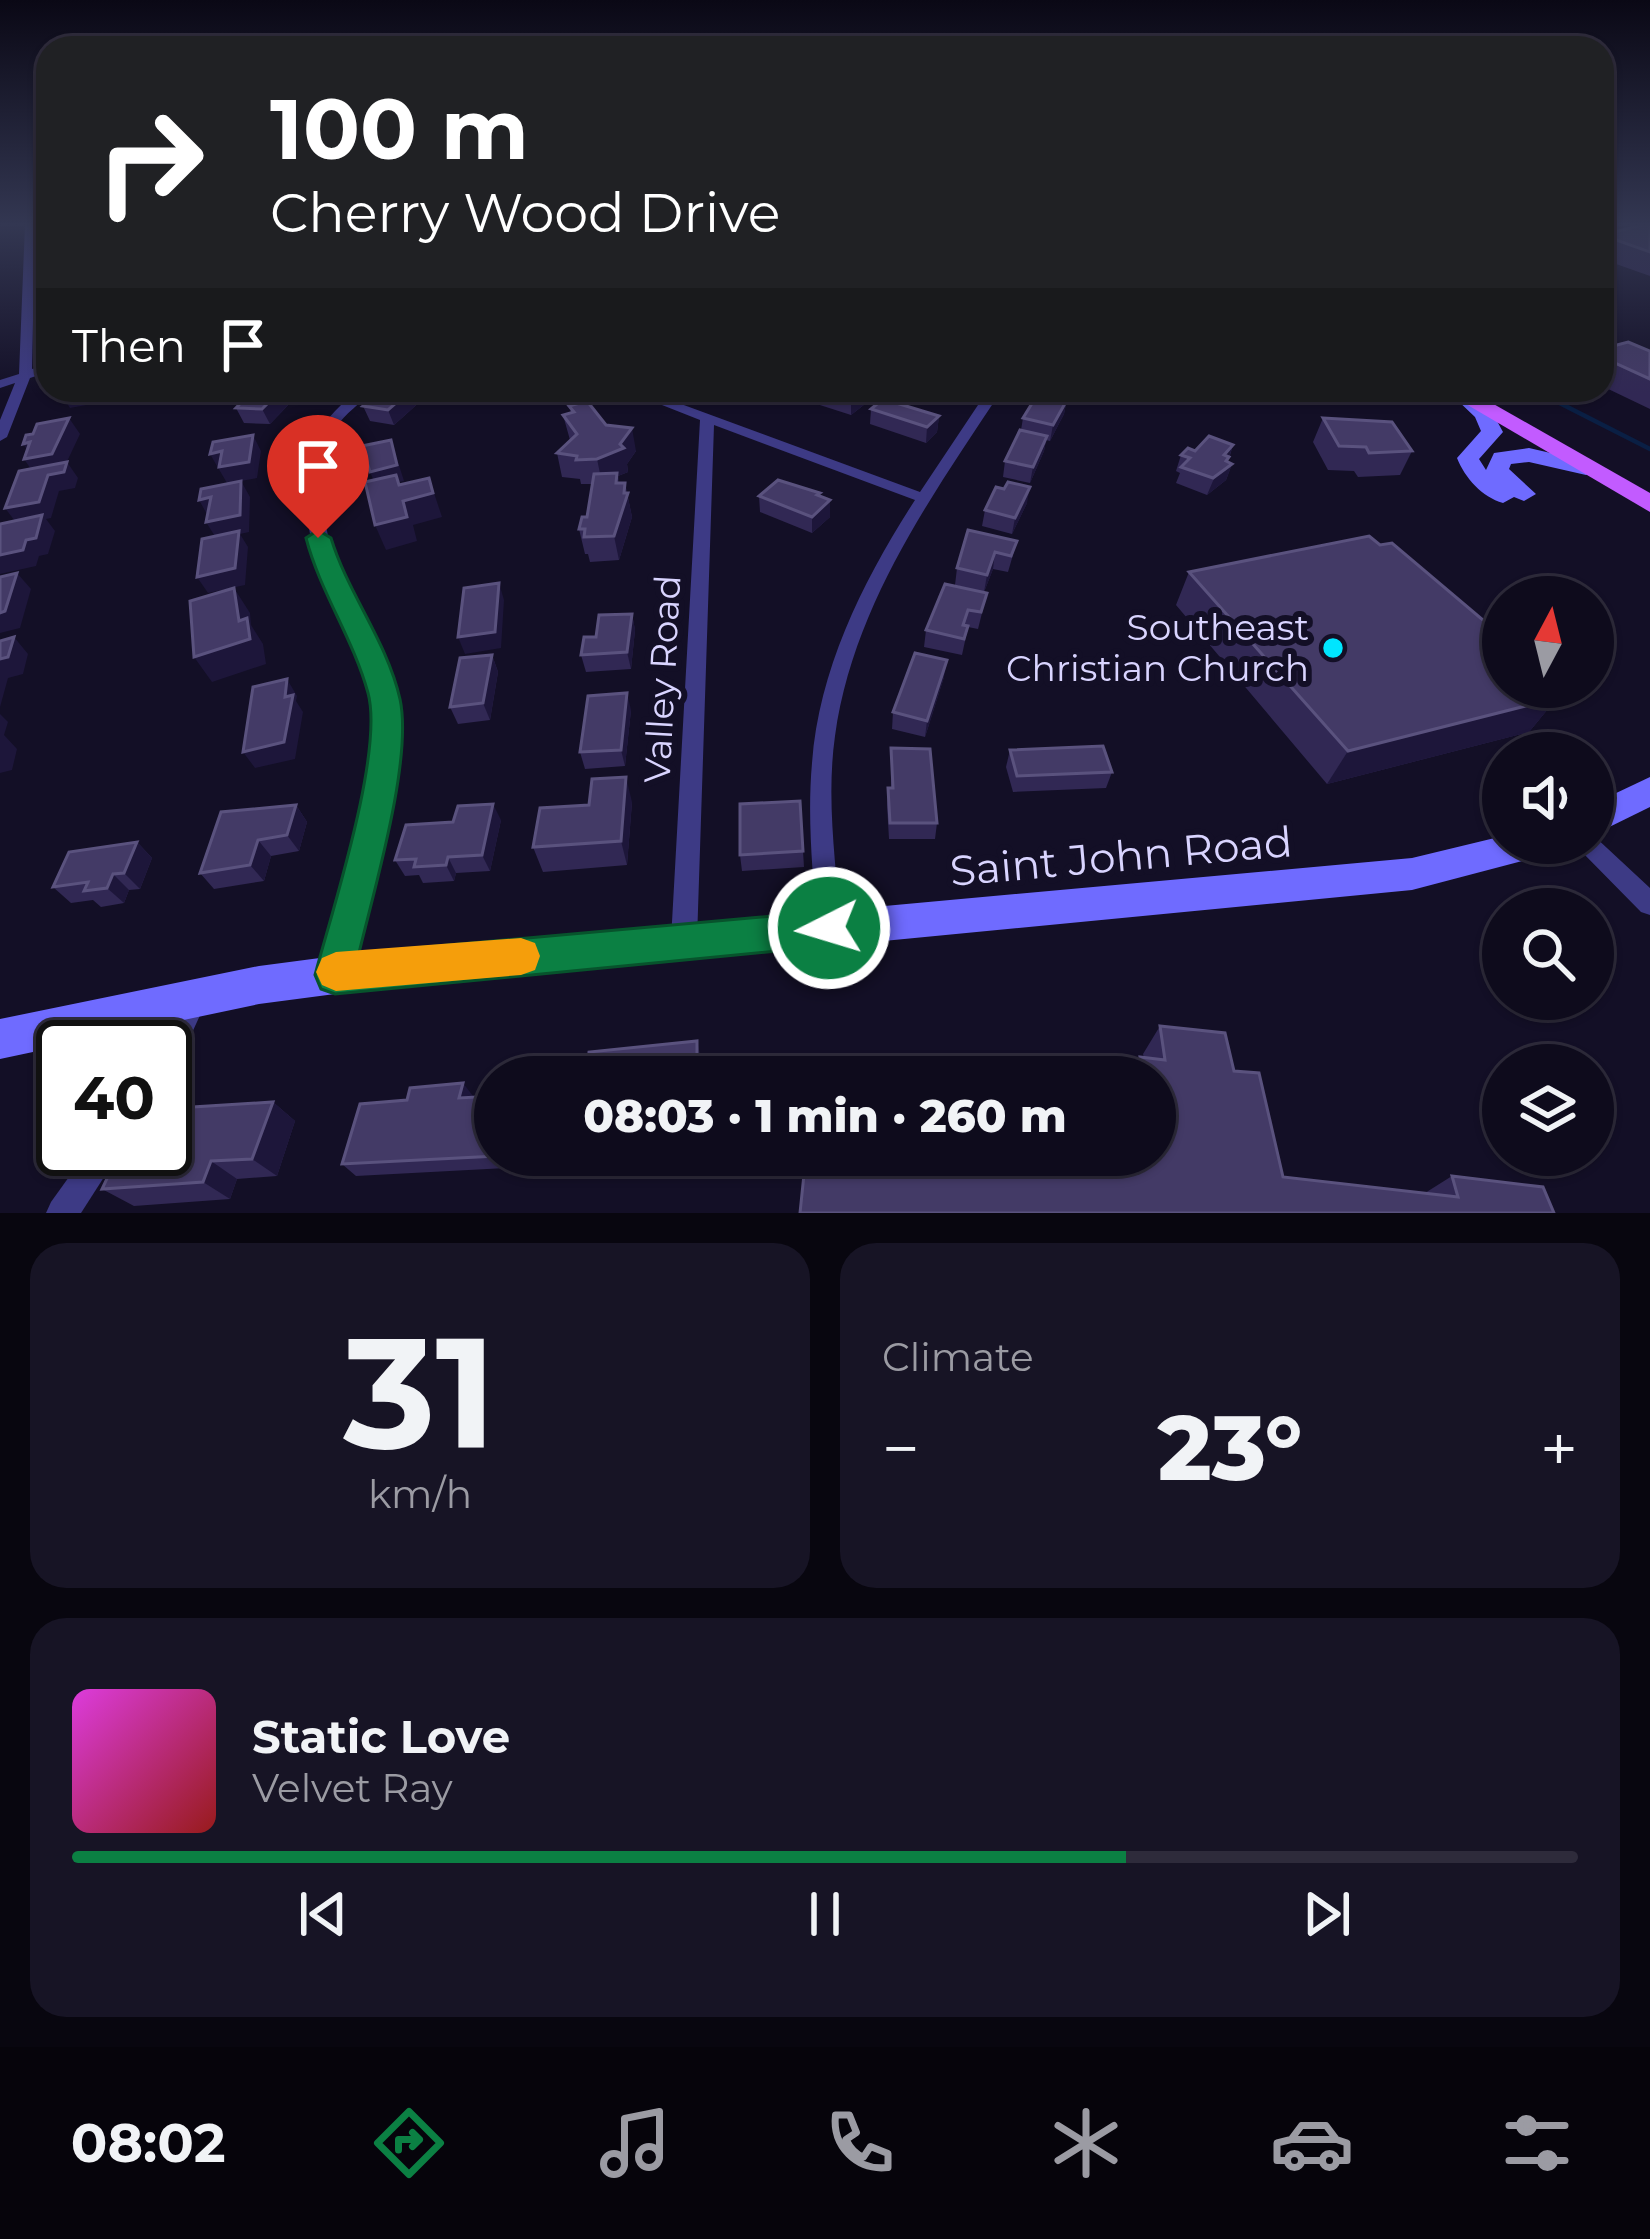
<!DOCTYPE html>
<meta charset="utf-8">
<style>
body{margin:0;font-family:Montserrat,sans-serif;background:#171425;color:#f1f3f6;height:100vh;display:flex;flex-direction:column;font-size:45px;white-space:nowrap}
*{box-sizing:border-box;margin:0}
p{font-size:39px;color:#9b9ba3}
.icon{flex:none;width:66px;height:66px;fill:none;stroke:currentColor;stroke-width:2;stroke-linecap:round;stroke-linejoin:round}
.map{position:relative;height:1213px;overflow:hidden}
.sheet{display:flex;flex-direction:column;gap:30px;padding:30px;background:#08060f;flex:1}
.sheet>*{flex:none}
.hud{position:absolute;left:36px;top:36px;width:1578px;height:366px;border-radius:36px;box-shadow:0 3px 9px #0004,0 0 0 3px #2e2b3b;background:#202124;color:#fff;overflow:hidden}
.needle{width:78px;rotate:7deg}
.buttons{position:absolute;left:1482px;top:576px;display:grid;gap:24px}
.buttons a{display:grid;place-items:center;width:132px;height:132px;border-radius:50%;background:#0e0b1c;box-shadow:0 3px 9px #0004,0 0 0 3px #2e2b3b;font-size:60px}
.speed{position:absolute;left:36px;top:1020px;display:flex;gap:24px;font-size:60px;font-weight:700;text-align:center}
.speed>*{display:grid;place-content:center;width:156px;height:156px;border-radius:50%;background:#0e0b1c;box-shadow:0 3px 9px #0004,0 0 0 3px #2e2b3b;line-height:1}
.speed .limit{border:6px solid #111;border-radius:18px;background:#fff;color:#111}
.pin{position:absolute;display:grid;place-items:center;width:102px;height:102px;color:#fff;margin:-123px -51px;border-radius:50% 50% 50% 0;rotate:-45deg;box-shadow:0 0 12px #0007}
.pin .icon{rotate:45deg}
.me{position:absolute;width:132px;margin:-66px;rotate:265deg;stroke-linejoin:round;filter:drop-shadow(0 0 9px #0008)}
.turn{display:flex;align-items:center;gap:42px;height:252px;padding:0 36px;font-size:54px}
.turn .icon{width:156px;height:156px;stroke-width:2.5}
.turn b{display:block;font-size:84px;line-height:102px}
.then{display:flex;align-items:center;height:114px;padding:0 36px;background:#0003;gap:24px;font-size:45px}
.big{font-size:90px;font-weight:800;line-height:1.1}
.sheet .widget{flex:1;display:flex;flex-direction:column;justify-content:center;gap:18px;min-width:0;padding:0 42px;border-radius:36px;background:#171425}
.sheet .dial{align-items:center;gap:0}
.dial b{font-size:156px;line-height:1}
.song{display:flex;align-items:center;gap:36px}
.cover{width:144px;height:144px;border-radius:18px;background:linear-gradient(135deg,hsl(300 70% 55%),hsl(0 70% 35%))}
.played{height:12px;border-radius:6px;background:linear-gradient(90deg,#0b8043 70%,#2e2b3b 70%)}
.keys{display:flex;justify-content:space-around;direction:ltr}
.heat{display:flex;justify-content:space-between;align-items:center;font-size:66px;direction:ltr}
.sheet .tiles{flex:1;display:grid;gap:30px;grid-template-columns:1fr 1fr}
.widget:last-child{grid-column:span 2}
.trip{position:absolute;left:474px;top:1056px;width:702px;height:120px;border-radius:60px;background:#0e0b1c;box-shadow:0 3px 9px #0004,0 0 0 3px #2e2b3b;font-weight:800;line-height:120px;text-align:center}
.tabs{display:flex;height:192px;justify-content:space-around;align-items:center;background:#06040b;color:#9b9ba3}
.tabs .icon{width:84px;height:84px}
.tabs .selected{color:#0b8043}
.tabs b{font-size:54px;color:#f1f3f6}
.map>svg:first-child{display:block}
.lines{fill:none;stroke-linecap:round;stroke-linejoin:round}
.stream{stroke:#0a1f44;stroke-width:4.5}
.street{fill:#3d3a85;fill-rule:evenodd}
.secondary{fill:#6f6bff;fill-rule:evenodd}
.primary{fill:#c25bff;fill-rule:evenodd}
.wall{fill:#312854}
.shaded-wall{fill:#1d163a}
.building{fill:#433a66;stroke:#5a527e;stroke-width:3}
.route{fill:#0b8043;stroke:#07532c;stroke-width:3}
.slow{fill:#f59e0b}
.poi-dot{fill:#00e5ff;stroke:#130f26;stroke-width:4.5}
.labels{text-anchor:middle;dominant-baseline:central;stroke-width:12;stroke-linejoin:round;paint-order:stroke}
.poi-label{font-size:36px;fill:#d9d4ff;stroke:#130f26;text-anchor:end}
.street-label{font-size:36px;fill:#d9d4ff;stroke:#130f26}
.near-street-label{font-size:42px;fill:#d9d4ff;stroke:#130f26}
</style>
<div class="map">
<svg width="1650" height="1213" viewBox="0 0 1650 1213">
<rect width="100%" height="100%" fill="#130f26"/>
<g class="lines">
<!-- stream -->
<path class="stream" d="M1534,390L1650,449"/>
<!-- street -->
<g class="street">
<path d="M25,224H35L32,369L48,364V372L30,378L7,437L0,441V420L15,383L0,388V380L19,374Z"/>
<path d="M359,390H374C361,403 345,413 335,429C323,447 321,469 322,490C325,525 330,557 344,588C364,630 393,667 396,714C402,803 369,891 348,975L344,984L335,988L326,984L322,975C345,891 379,804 376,716C374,668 346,631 327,589C309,549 295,478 316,437C326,418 342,403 359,390Z"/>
<path d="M624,390H643L920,492L988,390H1002C931,497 853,606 835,736C826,800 836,865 841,929L838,937L829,941L820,937L817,929C813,874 807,819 812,763C819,668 864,579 915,500L714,425L697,940L693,948L684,952L675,948L671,940L700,420Z"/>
<path d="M1593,835L1650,888V915L1641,912L1580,850L1576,843H1593Z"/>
<path d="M194,987L203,991L207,1000L175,1070L165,1074V1047H157L185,991Z"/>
<path d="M89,1149H122L81,1213H46L51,1202Z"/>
</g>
<!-- secondary -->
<g class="secondary">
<path d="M1464,391L1491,410L1503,432L1479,459L1486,470L1494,453L1529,448L1594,463L1597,468L1586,475L1529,462L1511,464L1509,469L1536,494L1524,501L1514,497L1503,503C1482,497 1465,478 1457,458L1481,431L1475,417L1454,397Z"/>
<path d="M1650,777V807L1593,835V804Z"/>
<path d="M1503,836V843H1551L1546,854L1534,858L1412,890L335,994L259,1004L0,1059V1019L259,966L335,956L1412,858Z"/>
</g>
<!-- primary -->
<path class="primary" d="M1442,390H1469L1650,493V512Z"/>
</g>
<!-- wall -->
<g class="wall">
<path d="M1650,224V276L1602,259V234Z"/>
<path d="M1602,349L1650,351V409L1602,386Z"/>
<path d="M253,390H287L292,401L270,424L244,423L236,408Z"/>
<path d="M383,390H433L394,425L370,421L363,406Z"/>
<path d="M798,390H865V404L851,415L798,398Z"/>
<path d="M1035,390H1074L1067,399L1064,414L1050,441L1046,440L1044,451L1030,483L1003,477L1005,461L1021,430L1023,418L1038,392Z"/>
<path d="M569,406L606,425L636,451L627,464L628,472L618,476L619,483H625L632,517L619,560L590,562L588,554H585L579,529L587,517L592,484H581L580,479L562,477L557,453L570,440L563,415L571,413Z"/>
<path d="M871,409L939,416L937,432L926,443L870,424Z"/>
<path d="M1323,418L1412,451L1400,475L1358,477L1354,471L1328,470L1313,442Z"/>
<path d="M1233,445L1228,462L1232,464L1226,480L1207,495L1176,483L1180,473L1176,471L1181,455Z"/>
<path d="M759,496H820L830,517L812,533L760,512Z"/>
<path d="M1027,503L1012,534L982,526L985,510Z"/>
<path d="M1017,541L1008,572L993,569L984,592L955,585L957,568Z"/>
<path d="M1189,572L1503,687L1557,698L1529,732L1327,784L1176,605Z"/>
<path d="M987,593L978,629L968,627L962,655L924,647L926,630Z"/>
<path d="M632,614L635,630L631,669L586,672L581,655L596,637Z"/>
<path d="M492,655L498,672L490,720L458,724L450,707Z"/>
<path d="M944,677L925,737L892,729L893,712Z"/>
<path d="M631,710L625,766L585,769L580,752Z"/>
<path d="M891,748L937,823L935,839H889L887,805L888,788H891Z"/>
<path d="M1010,750L1112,772L1106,788L1013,792L1006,767Z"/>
<path d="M800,801L804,867L742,871L740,855Z"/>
<path d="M632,802L627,865L543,872L533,847L589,805Z"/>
<path d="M296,805L307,822L299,851L271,856L264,881L214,889L200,873Z"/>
<path d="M501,820L490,871L456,873L454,881L423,883L419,875L405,876L395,860Z"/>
<path d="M137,842L152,858L140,889L129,890L124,903L101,907L93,900L71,903L53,887Z"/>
<path d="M1160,1026L1234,1071L1283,1177L1425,1193L1452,1176L1554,1213L1134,1158L1133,1155H1155V1077H1128L1140,1057L1144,1058L1143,1054Z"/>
<path d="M273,1102L295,1121L277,1176L237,1179L230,1199L134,1206L102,1189L187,1123Z"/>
<path d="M509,1155L506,1168L356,1176L342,1164Z"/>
<path d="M654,1155H702V1160L658,1164Z"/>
</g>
<!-- shaded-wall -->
<g class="shaded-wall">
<path d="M74,390H111L100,393L97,403L70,408L60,392Z"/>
<path d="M281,390H287L292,401L270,424L262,409Z"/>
<path d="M411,390H433L394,425L388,410Z"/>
<path d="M863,390H865V404L851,415V400Z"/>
<path d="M1067,390H1074L1067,399L1064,414L1050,441L1053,425L1064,405Z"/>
<path d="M939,416L937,432L926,443L927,427Z"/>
<path d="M69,418L80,434L63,470L35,475L24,459L33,457L23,444Z"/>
<path d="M632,428L636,451L627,464L628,472L618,476L622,497L602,483L597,459L620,444Z"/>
<path d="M253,435L261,451L257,478L241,481L250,497L249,532L240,534L248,547L245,585L208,593L197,577L216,538L206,522L227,483L210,454Z"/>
<path d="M1047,436L1044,451L1030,483L1033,467Z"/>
<path d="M391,440L404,481L399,482L406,500L429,478L442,517L413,525L417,541L386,550L375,525L377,488L370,472Z"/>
<path d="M1233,445L1225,469L1232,464L1226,480L1207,495L1224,455Z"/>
<path d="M67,462L78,478L75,488L59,491L51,518L46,519L55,531L48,554L39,556L36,566L0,574V555L18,525L5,508Z"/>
<path d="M625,483L632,517L619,560L614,536Z"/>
<path d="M1030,487L1027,503L1012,534L1015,518Z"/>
<path d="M211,497L208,516L199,500Z"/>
<path d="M830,500V517L812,533V517Z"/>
<path d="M995,552L993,569L984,592L987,575Z"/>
<path d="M17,573L31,589L20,628L0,633V613Z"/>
<path d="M499,583L504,600L501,648L465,654L458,637Z"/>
<path d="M234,588L250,613L251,625L263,644L266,664L212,682L194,657L239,621Z"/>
<path d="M632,614L635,630L631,669L627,652Z"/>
<path d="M14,637L28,654L23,674L8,678L0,707V659Z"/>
<path d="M492,655L498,672L490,720L483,703Z"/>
<path d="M947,660L944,677L925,737L927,721Z"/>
<path d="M287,679L297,696L296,701L303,712L295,759L255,768L243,752L285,697Z"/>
<path d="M627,693L631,710L625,766L621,750Z"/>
<path d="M1557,698L1529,732L1327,784L1348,751Z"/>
<path d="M0,714L8,722L4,735L17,749L12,770L0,773Z"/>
<path d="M626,777L632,802L627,865L621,841Z"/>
<path d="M493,804L501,820L490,871L482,855Z"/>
<path d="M296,805L307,822L299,851L287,835Z"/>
<path d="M258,840L271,856L264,881L250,865Z"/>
<path d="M137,842L152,858L140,889L124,873Z"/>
<path d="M448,857L456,873L454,881L446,865Z"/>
<path d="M113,874L129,890L124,903L107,888Z"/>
<path d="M697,1041L702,1062V1077H697Z"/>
<path d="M463,1083L473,1096L459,1098Z"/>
<path d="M273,1102L295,1121L277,1176L252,1159Z"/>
<path d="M497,1155H509L506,1168L497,1156Z"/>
<path d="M211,1161L237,1179L230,1199L203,1182Z"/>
</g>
<!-- building -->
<g class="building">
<path d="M1646,224H1650V252L1602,235Z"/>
<path d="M1628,342L1650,351V379L1602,357V349Z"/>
<path d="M253,390H281L262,409L236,408Z"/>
<path d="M383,390H411L388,410L363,406Z"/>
<path d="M821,390H863L851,400Z"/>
<path d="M1039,392L1068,398L1053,425L1023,418Z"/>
<path d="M883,399L939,416L927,427L871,409Z"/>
<path d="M587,401L606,425L632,428L620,444L624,448L597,459L576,460L577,456L557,453L577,434L563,415L574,412L569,406Z"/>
<path d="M69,418L52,454L24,459L30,442L23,444L26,435L33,434L37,424Z"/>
<path d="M1323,418L1392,422L1412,451L1369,453L1366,447L1339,446Z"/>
<path d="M1020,430L1047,436L1033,467L1005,461Z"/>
<path d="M253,435L249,462L219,467L222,451L210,454L213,442Z"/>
<path d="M1209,436L1233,445L1224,455L1229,457L1226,461L1232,464L1213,478L1181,467L1190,458L1181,455L1188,448L1195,451Z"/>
<path d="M391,440L397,465L370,472L362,446Z"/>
<path d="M67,462L64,472L48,475L39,502L5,508L19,471Z"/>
<path d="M617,473L616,483H625L624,493H628L614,536L584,537L585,529H579L582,517H587L594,474Z"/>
<path d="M396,475L399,485L429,478L433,493L403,501L407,517L375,525L365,482Z"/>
<path d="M778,480L820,493L817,495L830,500L812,517L759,496Z"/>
<path d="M241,481L240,515L206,522L211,497L199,500L201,489Z"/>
<path d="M1008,482L1030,487L1015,518L985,510L996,487L1004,489Z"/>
<path d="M42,515L36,538L26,540L23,550L0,555V524Z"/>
<path d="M968,530L1017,541L1011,556L995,552L987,575L957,568Z"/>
<path d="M239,531L235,568L197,577L202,539Z"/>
<path d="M1369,536L1380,545L1392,543L1503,637V687H1544L1557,698L1348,751L1189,572Z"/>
<path d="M17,573L5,611L0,613V577Z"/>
<path d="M499,583L495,632L458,637L464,588Z"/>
<path d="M945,584L987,593L981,612L968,610L963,625L968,626L964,639L926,630Z"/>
<path d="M234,588L239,621L247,618L250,639L194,657L190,601Z"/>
<path d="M632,614L627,652L581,655L584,637H596L599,615Z"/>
<path d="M14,637L8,657L0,659V641Z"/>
<path d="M915,653L947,660L927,721L893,712Z"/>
<path d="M492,655L483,703L450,707L460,658Z"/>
<path d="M287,679L285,697L293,695L284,742L243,752L253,687Z"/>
<path d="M627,693L621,750L580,752L588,696Z"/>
<path d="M1103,746L1112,772L1017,776L1010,750Z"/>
<path d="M891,748L930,749L937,823H890L888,788H893Z"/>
<path d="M626,777L621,841L533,847L540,808L589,805L592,779Z"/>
<path d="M800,801L803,851L740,855V804Z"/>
<path d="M493,804L482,855L448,857L446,865L414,867L416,859L395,860L406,825L453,822L458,806Z"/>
<path d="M296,805L287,835L258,840L250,865L200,873L221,812Z"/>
<path d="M137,842L124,873L113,874L107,888L84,891L88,882L53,887L69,852Z"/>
<path d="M1160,1026L1225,1033L1234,1071L1259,1073L1283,1177L1458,1197L1452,1176L1543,1187L1554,1213H800L806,1155H1107L1156,1161L1155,1077H1143L1140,1057L1165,1060Z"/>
<path d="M697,1041V1077H587L589,1052Z"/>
<path d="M463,1083L459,1098L495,1096V1155L497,1156L342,1164L360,1104L407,1100L410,1088Z"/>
<path d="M273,1102L252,1159L211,1161L203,1182L102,1189L121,1149H165V1125L187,1123L193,1107Z"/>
</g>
<!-- sky -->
<linearGradient id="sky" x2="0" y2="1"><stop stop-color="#0a0815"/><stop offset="0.57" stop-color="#333752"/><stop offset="1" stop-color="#333752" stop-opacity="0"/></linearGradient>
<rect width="1650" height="394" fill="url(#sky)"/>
<!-- route -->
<path class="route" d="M318,530L331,538C348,594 387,641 400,699C413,759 374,890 359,953L829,911L843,916L848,928L843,941L829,946L335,994L321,989L315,975C332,911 384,752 368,693C353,638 320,592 306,538Z"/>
<!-- slow -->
<path class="slow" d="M521,938L535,943L540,956L535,970L521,975L336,991L322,985L316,972L322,958L336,952Z"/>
<!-- markers -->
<circle class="poi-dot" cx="1333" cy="648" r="12"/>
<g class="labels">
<!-- poi labels -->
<g class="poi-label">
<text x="1309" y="627">Southeast<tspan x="1309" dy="41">Christian Church</tspan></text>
</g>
<!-- street labels -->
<g class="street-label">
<text transform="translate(662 679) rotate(-87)">Valley Road</text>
</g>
<!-- near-street labels -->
<g class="near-street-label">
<text transform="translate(1121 856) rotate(-5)">Saint John Road</text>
</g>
</g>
</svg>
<div class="buttons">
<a><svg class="needle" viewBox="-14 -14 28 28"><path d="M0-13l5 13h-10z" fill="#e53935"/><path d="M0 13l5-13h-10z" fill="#9b9ba3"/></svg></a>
<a><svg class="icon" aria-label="sound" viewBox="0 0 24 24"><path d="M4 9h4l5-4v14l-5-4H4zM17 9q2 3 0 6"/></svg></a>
<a><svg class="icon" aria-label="search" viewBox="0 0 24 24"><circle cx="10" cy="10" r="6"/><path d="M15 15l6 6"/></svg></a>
<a><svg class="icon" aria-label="layers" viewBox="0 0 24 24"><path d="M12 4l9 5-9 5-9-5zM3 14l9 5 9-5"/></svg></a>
</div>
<div class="speed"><div class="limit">40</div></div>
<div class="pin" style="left:318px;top:538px;background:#d93025"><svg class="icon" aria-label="arrive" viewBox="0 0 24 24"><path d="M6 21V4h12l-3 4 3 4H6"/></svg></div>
<svg class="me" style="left:829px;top:928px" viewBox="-20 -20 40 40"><circle r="17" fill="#0b8043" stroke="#fff" stroke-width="3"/><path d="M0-11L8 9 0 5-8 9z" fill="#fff"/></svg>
<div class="trip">08:03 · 1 min · 260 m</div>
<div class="hud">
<div class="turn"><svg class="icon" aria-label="right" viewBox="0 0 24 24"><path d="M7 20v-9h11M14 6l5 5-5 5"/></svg><div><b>100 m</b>Cherry Wood Drive</div></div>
<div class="then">Then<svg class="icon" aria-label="arrive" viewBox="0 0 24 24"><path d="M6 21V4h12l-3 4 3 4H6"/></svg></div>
</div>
</div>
<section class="sheet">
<div class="tiles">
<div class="widget dial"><b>31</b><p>km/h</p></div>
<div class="widget"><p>Climate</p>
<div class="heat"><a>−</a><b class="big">23°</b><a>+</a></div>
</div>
<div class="widget">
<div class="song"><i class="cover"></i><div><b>Static Love</b><p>Velvet Ray</p></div></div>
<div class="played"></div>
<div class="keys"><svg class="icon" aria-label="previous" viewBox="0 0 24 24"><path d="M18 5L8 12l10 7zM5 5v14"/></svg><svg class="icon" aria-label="pause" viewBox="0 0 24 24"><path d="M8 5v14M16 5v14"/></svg><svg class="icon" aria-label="next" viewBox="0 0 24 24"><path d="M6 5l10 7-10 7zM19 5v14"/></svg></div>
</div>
</div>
</section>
<nav class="tabs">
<b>08:02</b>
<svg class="icon selected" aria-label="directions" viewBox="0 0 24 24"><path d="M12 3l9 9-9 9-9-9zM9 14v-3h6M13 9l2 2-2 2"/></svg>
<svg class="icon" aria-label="music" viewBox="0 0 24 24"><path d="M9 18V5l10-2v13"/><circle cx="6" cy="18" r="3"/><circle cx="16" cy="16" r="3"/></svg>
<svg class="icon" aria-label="phone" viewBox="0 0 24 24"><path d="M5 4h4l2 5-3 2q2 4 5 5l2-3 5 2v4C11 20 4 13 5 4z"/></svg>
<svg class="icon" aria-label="climate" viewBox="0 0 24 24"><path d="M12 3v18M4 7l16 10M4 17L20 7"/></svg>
<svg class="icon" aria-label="car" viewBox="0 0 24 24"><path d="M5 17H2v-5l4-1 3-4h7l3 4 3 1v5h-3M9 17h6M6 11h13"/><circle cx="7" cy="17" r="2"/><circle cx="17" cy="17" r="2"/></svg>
<svg class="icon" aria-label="filters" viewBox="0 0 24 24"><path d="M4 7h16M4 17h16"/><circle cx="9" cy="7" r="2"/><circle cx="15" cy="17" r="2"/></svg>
</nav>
